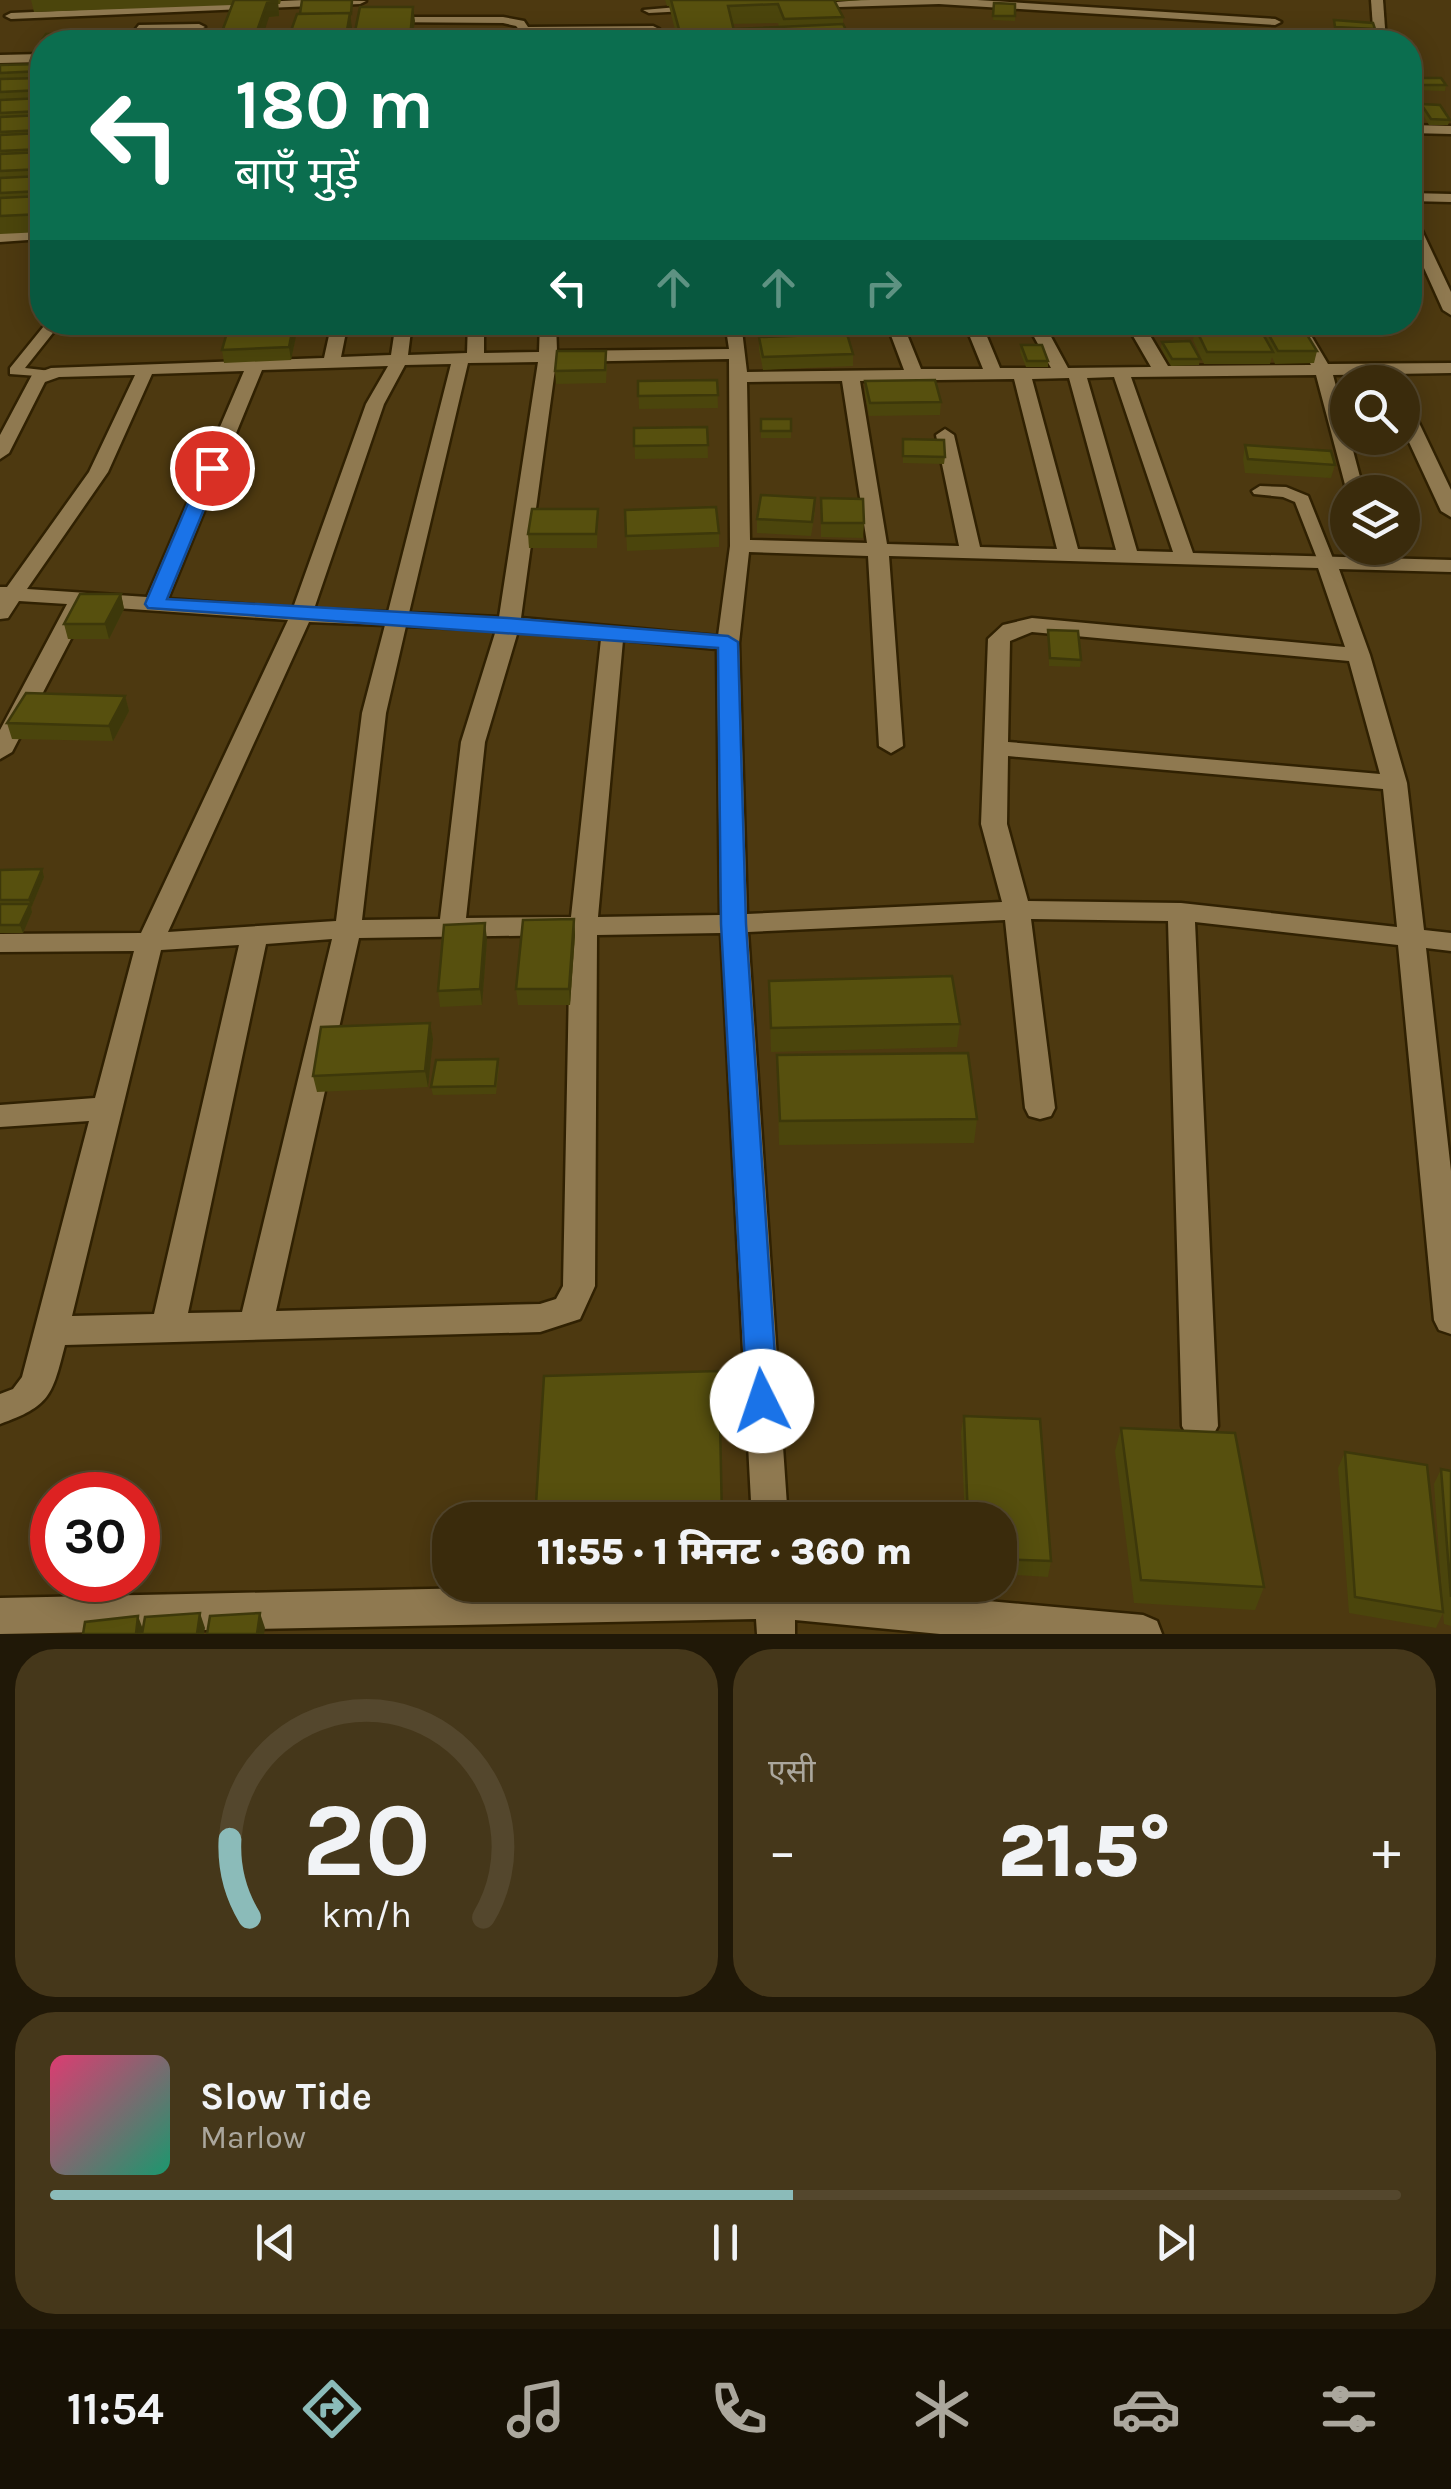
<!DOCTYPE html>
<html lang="hi">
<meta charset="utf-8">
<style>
body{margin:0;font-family:Karla,"Noto Sans Devanagari",sans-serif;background:#45371a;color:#f1f3f6;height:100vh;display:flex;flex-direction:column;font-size:38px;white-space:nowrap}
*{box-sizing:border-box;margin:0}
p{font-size:32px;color:#aba79d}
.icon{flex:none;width:55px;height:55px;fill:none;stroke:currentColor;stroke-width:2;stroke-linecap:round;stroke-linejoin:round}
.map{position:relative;height:1634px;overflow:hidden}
.panel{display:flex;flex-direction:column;gap:15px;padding:15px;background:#201807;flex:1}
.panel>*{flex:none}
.hud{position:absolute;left:30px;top:30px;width:1392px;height:305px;border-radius:40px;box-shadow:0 5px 25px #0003,0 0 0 2px #54472d;background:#0b6e4f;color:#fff;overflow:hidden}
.controls{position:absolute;left:1330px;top:365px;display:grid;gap:20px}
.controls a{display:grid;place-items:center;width:90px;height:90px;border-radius:50%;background:#3a2b0c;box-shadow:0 5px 25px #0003,0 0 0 2px #54472d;font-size:50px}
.speed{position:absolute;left:30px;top:1472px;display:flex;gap:20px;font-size:50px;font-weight:700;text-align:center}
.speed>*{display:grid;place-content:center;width:130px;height:130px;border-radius:50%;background:#3a2b0c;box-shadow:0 5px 25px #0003,0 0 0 2px #54472d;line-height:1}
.speed .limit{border:15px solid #d22;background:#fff;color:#111}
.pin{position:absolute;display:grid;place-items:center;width:85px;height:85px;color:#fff;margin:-42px;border:5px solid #fff;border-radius:50%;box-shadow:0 2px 10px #0007}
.me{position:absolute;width:110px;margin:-55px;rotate:356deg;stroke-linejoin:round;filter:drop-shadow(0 0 8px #0008)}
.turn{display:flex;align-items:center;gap:35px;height:210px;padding:0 40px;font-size:45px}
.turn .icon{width:130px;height:130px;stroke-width:2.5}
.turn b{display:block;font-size:70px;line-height:85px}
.lanes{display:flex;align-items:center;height:95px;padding:0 40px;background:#0003;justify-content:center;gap:50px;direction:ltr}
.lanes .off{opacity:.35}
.big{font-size:75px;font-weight:800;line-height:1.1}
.panel .card{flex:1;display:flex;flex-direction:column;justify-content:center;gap:15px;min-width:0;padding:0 35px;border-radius:40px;background:#45371a}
.panel .dial{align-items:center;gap:0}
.dial svg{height:260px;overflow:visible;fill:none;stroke:#54472d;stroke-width:7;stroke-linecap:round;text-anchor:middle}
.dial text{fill:#f1f3f6;stroke:none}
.song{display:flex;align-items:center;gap:30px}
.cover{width:120px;height:120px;border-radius:15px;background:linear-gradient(135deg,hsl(340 70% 55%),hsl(160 70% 35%))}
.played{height:10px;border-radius:5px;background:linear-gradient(90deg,#8bbbb9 55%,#54472d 55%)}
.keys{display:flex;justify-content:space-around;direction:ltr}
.heat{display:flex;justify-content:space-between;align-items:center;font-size:55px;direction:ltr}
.panel .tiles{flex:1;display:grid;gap:15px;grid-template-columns:1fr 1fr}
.card:last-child{grid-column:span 2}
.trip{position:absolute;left:432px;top:1502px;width:585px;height:100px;border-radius:40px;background:#3a2b0c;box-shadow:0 5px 25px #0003,0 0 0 2px #54472d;font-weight:800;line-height:100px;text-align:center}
.menu{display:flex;height:160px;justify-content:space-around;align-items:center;background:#171105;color:#aba79d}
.menu .icon{width:70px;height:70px}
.menu .active{color:#8bbbb9}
.menu b{font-size:45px;color:#f1f3f6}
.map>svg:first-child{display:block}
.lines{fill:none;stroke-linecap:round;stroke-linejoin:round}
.service-casing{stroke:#302102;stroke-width:5}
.minor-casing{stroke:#302102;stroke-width:5}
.service{fill:#8f7950;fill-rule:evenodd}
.minor{fill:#8f7950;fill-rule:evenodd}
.wall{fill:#4b450c}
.shaded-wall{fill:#3d380a}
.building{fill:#57500e;stroke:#3d380a;stroke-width:2.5}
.route{fill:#1a73e8;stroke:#114b97;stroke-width:2.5}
</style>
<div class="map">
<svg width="1451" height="1634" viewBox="0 0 1451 1634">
<rect width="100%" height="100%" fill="#4d3910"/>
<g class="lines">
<!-- service casing -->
<g class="service-casing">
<g id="service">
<path d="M44,326L56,329L25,368L51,371V377L10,374V368Z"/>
<path d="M1260,486L1286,487L1308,496L1334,561L1332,565H1320L1318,561L1295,502L1283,497L1254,494L1252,491Z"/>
</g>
</g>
<!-- minor casing -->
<g class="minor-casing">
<g id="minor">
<path d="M305,0L366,1L360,4L11,19L5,16L11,13Z"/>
<path d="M861,0H977L1275,19L1281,22L1275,25L939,4L806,8L800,5Z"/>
<path d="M1371,0H1383L1386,42H1374Z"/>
<path d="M701,5L705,10L649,13L643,10Z"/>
<path d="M383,17H503L524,21L528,27L653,26L659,29L653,32L524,35L516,26L503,23L379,22Z"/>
<path d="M139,25L199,24L205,27L199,30H135Z"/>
<path d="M894,33L916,42H820L814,39L820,35Z"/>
<path d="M1115,34L1176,38L1182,42L1111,41Z"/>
<path d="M42,54V62L0,63V55Z"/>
<path d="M1410,125L1451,126V134L1410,133Z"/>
<path d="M1410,193L1451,194V202L1410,201Z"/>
<path d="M1410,216L1417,220L1451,292V315L1443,310L1410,237Z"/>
<path d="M42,230V239L0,242V232Z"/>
<path d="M332,322H348L341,357L391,355L396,322H412L408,355L467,353L468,322H484V353L539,352L540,322H556L557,351L729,349L725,322H741L747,372L904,370L886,322H902L921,369H983L964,322H981L1000,368H1051L1026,322H1043L1068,368L1151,367L1125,322H1142L1168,366L1311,365L1286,322H1303L1328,364L1451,363V373L1333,375L1364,492H1348V496L1316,375L1131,377L1193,553L1451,560V572L1339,569L1370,655L1407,783L1424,930L1451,933V951L1426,948L1451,1171V1334L1439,1330L1434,1320L1398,945L1195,922L1218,1426L1212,1437L1200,1442L1188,1437L1182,1426L1168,921L1031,919L1055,1108L1051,1116L1040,1119L1029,1116L1025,1108L1005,920L748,932L788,1520H752L721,933L597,935L595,1286L580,1319L540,1332L65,1345C52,1396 50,1406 0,1424V1394L13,1389L22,1377L89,1121L0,1127V1105L95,1098L134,951L0,952V934L141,933L288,620L88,606L12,752L0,759V730L67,604L19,601L8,618L0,619V587H7L89,472L135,375L59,377L45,382L9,453L0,459V435L32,375L51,368L324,358ZM729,359L730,546L718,636L521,618L556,362ZM538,362L499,617L409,613L468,363ZM451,364L388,612L314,609L384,404L405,365ZM388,366L366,404L293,608L168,599L262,370ZM244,371L147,597L27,589L108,472L152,374ZM1114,377L1173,552L1137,551L1087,378ZM1069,378L1116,550L1078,549L1032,379ZM1014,379L1057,549L980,547L954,435L945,429L936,435L959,546L887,544L860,381ZM842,381L867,543L750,540L747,382ZM749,552L868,556L879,746L891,753L903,746L889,556L1318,568L1345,647L1032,618L1003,625L988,639L981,824L1002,902L747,914L739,643ZM309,622L385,625L362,713L336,921L168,932ZM406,626L496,630L461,742L440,919L362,920L386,713ZM518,631L601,639L571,917L466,918L485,742ZM1032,632L1349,661L1380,774L1008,742L1010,641ZM623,640L717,649L720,915L598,917ZM1008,756L1383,789L1397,927L1181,903L1028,901L1007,824ZM570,935L563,1286L556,1299L540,1304L276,1311L359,938ZM332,939L242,1312L188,1313L266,944ZM239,945L154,1314L72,1316L161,950Z"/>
<path d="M1402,401L1411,406L1451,490V517L1441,511L1402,427Z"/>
<path d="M615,1585H812L1143,1615L1157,1621L1162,1634H940L795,1620V1634H757L756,1619L0,1634V1598Z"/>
</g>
</g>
<!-- service -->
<use href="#service" class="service"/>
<!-- minor -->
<use href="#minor" class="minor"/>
</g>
<!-- wall -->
<g class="wall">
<path d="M31,0H281L280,4H278L279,16L269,17L232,5L34,12Z"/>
<path d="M665,0H871L835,1L843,17V24L852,42H736V29L779,27L778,23L732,24L736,42H678L669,6H667Z"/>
<path d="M994,3L1015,4V21L993,20Z"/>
<path d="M1334,20L1375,29L1374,34L1334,32Z"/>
<path d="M178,32L179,42H42V232L0,234V65L32,64L31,60L37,50H41L40,43L46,34Z"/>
<path d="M1410,78L1446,85L1445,91L1410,90Z"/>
<path d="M1421,104L1450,120L1448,125H1429L1420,110Z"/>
<path d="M230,322H299L291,360L224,363L222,350Z"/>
<path d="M1195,327L1264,335L1265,328L1317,351L1314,363L1275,364L1272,357L1270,364H1204L1193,340Z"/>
<path d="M759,337L853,354V366L763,370L759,350Z"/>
<path d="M1162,342L1200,359L1199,365L1171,366L1161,348Z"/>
<path d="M1021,345L1048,361V367H1026L1020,352Z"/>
<path d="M607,364L606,383L556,384L555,371Z"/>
<path d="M717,380L718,408L639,409L638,381Z"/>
<path d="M865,381L941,402L940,415L869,416L865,394Z"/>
<rect x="761" y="419" width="30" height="19"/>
<path d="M707,427L708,458L635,459L634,428Z"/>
<path d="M1348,433V438H1393L1395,442L1394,449L1349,448L1346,439Z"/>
<path d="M903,439L945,457L944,464L903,463Z"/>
<path d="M1245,445L1335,465L1331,478L1245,473L1243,459Z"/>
<path d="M821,498L864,523L863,538L821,537Z"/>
<path d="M598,509L597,548H529L528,534Z"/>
<path d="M625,510L719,533V547L627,551Z"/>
<path d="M815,512L811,536L757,533V519Z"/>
<path d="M121,594L124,609L109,639H68L64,624Z"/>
<path d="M1048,630L1081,660L1080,667L1049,666Z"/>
<path d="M125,696L129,711L113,741L12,739L7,723Z"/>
<path d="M42,869L44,877L31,908L32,912L23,933H0V870Z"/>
<path d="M574,919L575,935L570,1005H518L516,989Z"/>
<path d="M487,939L482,1005L440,1007L438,991Z"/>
<path d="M769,981L960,1024L957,1047L771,1052Z"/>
<path d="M430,1023L433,1039L428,1087L317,1092L313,1076Z"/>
<path d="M777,1055L977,1119L974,1143L779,1145Z"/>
<path d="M499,1067L496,1094L433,1095L431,1087Z"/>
<path d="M964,1416L1051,1561L1048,1577L1000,1574V1520H965L961,1432Z"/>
<path d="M1121,1428L1264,1587L1255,1610L1134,1603L1115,1451Z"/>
<path d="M1345,1452L1443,1610L1434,1484L1441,1469L1451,1471V1626L1444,1624L1443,1613L1436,1628L1349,1613L1338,1468Z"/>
<path d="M535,1585H639L535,1588Z"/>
</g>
<!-- shaded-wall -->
<g class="shaded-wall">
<path d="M278,0L279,16L269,17L261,42H253L267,3Z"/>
<path d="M413,7L415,21L412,42H354L353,41Z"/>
<path d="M350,13L352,28L350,42H345Z"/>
<path d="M178,32L180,42H173V41Z"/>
<path d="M294,322H299L291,360L289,347Z"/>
<path d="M121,594L124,609L109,639L105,624Z"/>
<path d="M125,696L129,711L113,741L109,726Z"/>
<path d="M42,869L44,877L31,908L29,900Z"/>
<path d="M30,904L32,912L23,933L20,925Z"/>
<path d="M574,919L575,935L570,1005L569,989Z"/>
<path d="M485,923L487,939L482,1005L480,989Z"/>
<path d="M430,1023L433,1039L428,1087L425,1071Z"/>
<path d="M200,1613L205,1628L204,1634H197Z"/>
<path d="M260,1613L265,1628L264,1634H257Z"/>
<path d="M138,1616L144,1632V1634H136Z"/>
</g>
<!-- building -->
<g class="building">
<path d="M234,0H277V2L267,3L253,42H218Z"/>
<path d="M302,0H352L351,14H300Z"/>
<path d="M671,0H834L843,17L784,19L778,4L728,6L736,39L682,40Z"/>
<path d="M994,3L1015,4V16H993Z"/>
<path d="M360,7H413L410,37L353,41Z"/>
<path d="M350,13L345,42H287L297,14Z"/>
<path d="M1334,20L1373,23L1375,29L1335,27Z"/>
<path d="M843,24L852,42H798L797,41L738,42L736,29Z"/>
<path d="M178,32L173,41L40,43L46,34Z"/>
<path d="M37,50H42V59L31,60Z"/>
<path d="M42,64V71L0,73V65Z"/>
<path d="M42,78V90L0,92V79Z"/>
<path d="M1410,78H1441L1446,85H1410Z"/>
<path d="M42,98V111L0,113V100Z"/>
<path d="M1421,104L1440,105L1450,120L1431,119Z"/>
<path d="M42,115V130L0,132V117Z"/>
<path d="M42,133V149L0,151V135Z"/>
<path d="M42,152V169L0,171V154Z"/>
<path d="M42,176V191L0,193V178Z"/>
<path d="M42,196V214L0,216V198Z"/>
<path d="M230,322H294L289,347L222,350Z"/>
<path d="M1195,327H1259L1273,352H1207Z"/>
<path d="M1265,328H1303L1317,351H1278Z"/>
<path d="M847,334L853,354L763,357L759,337Z"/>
<path d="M1190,341L1200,359H1172L1162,342Z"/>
<path d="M1021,345H1042L1048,361H1027Z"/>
<path d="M557,351H606L605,370L555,371Z"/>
<path d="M717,380L718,395L638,396V381Z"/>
<path d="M935,380L941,402L870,403L865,381Z"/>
<rect x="761" y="419" width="30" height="12"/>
<path d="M707,427L708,445L634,446V428Z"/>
<path d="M1349,438H1393L1395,442L1351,441Z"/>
<path d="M903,439L944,440L945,457L903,456Z"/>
<path d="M1245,445L1331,451L1335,465L1248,459Z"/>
<path d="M761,495L815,498L812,522L757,519Z"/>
<path d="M821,498L863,499L864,523H822Z"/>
<path d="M716,507L719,533L626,536L625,510Z"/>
<path d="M532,509H598L596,534H528Z"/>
<path d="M80,594H121L105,624H64Z"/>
<path d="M1048,630L1078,631L1081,660L1050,658Z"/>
<path d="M26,693L125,696L109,726L7,723Z"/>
<path d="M42,869L29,900H0V870Z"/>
<path d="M0,904H30L20,925H0Z"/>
<path d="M574,919L569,989H516L523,920Z"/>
<path d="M485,923L480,989L438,991L444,925Z"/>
<path d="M952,976L960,1024L771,1028L769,981Z"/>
<path d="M430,1023L425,1071L313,1076L321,1027Z"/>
<path d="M968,1053L977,1119L780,1121L777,1055Z"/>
<path d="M498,1059L495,1086L431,1087L436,1060Z"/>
<path d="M719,1371L722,1520H535L544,1376Z"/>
<path d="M964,1416L1040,1419L1051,1561L1000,1559V1520H968Z"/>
<path d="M1121,1428L1235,1433L1264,1587L1141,1580Z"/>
<path d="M1345,1452L1427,1465L1443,1612L1355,1597Z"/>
<path d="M1441,1469L1451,1471V1597Z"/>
<path d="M200,1613L197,1634H142L145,1617Z"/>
<path d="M260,1613L257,1634H207L210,1616Z"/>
<path d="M138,1616L136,1634H83L85,1622Z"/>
</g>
<!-- route -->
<path class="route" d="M212,463L221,468L167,599L508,618L728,636L738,642L746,924L778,1401L774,1411L762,1415L751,1411L747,1401L721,924L718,648L148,608L145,604L203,468Z"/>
</svg>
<div class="controls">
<a><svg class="icon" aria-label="search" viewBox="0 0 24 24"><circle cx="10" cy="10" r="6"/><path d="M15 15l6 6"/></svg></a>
<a><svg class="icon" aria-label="layers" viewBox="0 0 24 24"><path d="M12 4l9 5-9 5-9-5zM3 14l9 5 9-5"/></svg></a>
</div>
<div class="speed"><div class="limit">30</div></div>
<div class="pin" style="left:212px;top:468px;background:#d93025"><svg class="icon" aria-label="arrive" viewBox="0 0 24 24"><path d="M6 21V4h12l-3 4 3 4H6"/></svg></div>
<svg class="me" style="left:762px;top:1401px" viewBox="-20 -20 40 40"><circle r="19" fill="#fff"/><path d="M0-13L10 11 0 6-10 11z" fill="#1a73e8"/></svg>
<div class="trip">11:55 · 1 मिनट · 360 m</div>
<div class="hud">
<div class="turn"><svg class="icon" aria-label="left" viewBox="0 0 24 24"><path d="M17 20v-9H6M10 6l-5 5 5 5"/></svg><div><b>180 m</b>बाएँ मुड़ें</div></div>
<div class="lanes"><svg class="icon" aria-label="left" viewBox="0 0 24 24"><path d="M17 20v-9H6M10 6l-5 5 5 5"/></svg><svg class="icon off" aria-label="ahead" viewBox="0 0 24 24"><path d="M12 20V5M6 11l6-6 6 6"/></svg><svg class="icon off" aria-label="ahead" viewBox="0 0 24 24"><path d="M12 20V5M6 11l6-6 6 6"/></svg><svg class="icon off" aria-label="right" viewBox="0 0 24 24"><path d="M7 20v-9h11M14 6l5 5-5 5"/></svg></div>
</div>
</div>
<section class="panel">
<div class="tiles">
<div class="card dial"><svg viewBox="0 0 100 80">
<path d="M14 69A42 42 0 1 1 86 69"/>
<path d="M14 69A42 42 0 0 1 8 45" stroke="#8bbbb9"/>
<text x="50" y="56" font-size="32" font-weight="700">20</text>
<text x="50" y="72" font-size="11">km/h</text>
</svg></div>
<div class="card"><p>एसी</p>
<div class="heat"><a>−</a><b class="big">21.5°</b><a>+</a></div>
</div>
<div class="card">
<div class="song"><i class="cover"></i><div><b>Slow Tide</b><p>Marlow</p></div></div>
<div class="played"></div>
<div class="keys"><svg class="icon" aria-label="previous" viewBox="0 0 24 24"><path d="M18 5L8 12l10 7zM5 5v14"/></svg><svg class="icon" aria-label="pause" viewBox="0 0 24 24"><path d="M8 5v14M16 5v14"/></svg><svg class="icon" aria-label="next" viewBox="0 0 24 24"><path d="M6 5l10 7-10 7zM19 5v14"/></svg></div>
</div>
</div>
</section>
<nav class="menu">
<b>11:54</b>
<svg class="icon active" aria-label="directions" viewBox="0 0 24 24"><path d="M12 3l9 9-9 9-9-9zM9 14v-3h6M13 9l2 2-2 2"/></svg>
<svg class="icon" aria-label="music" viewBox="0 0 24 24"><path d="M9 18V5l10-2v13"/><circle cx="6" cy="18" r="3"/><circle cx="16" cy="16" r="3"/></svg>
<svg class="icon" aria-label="phone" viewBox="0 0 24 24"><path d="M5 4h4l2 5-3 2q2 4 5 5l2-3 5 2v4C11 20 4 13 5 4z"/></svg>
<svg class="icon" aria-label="climate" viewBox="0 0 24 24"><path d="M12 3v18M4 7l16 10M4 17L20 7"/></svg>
<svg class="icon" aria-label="car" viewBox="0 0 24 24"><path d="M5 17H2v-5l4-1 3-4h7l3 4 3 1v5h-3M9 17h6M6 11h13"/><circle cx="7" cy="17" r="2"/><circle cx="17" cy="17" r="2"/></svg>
<svg class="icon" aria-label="filters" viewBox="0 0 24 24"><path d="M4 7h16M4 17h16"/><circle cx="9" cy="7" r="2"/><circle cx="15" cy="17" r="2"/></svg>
</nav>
